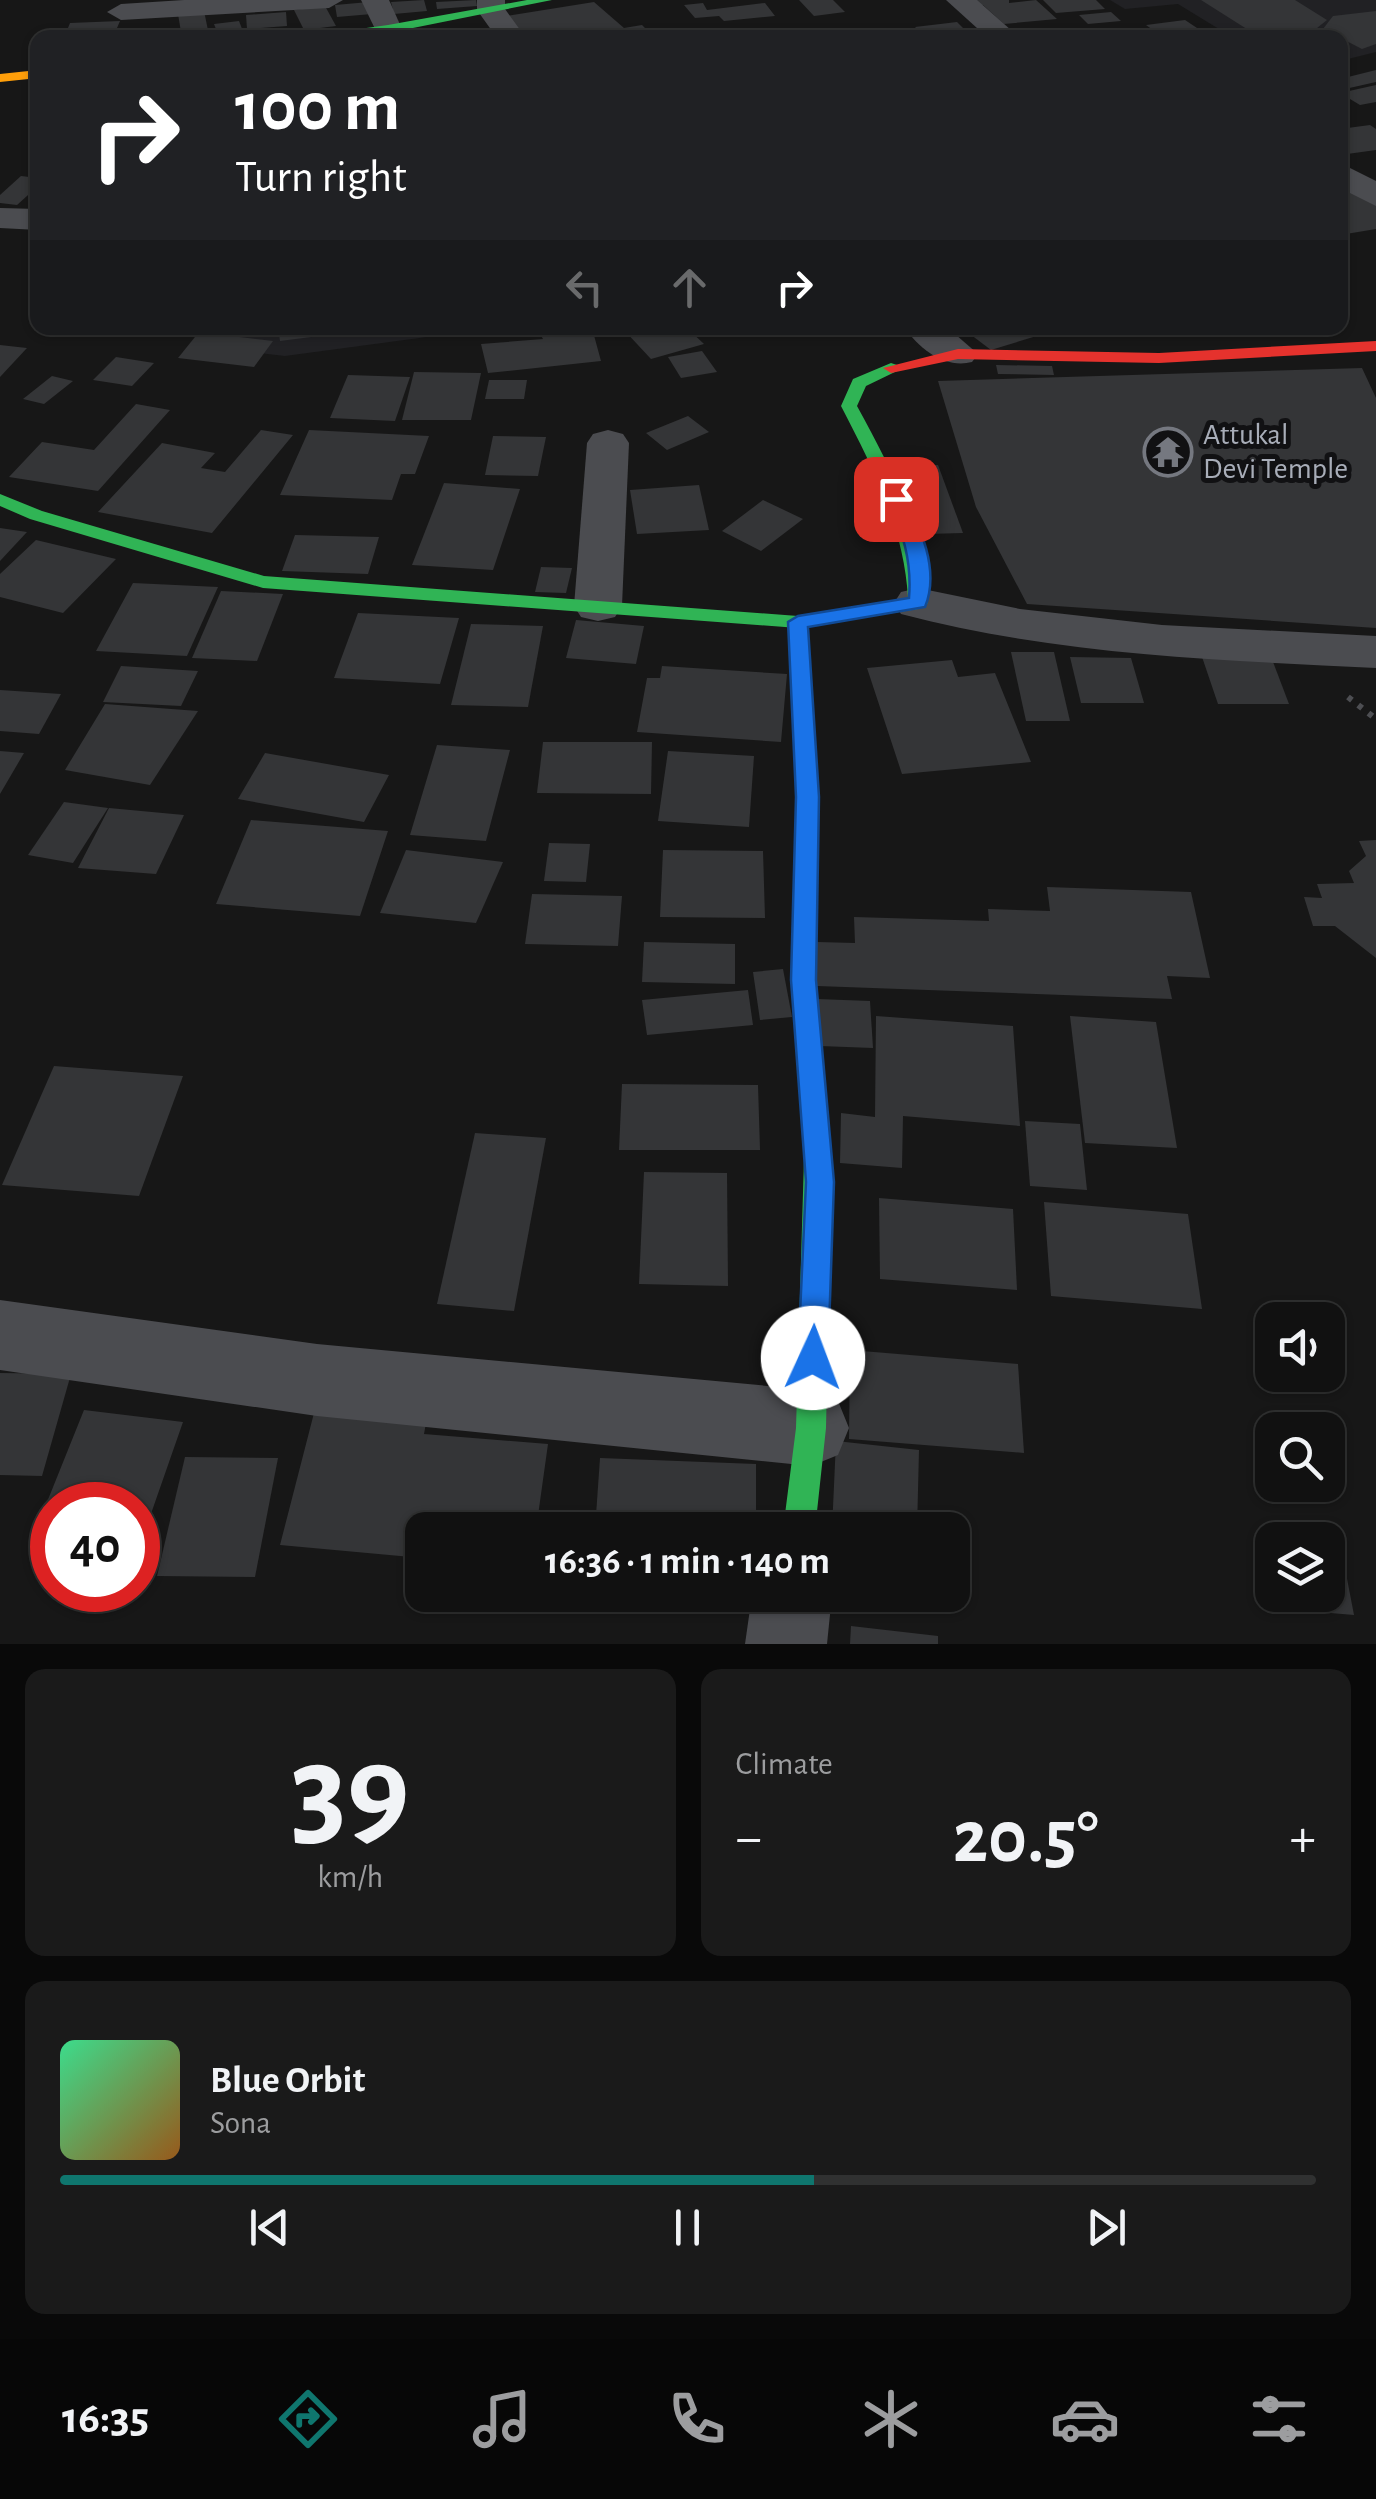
<!DOCTYPE html>
<meta charset="utf-8">
<style>
body{margin:0;font-family:"Alegreya Sans",sans-serif;background:#1a1a1a;color:#f1f3f6;height:100vh;display:flex;flex-direction:column;font-size:38px;white-space:nowrap}
*{box-sizing:border-box;margin:0}
p{font-size:32px;color:#9c9d9f}
.icon{flex:none;width:55px;height:55px;fill:none;stroke:currentColor;stroke-width:2;stroke-linecap:round;stroke-linejoin:round}
.map{position:relative;height:1644px;overflow:hidden}
.sheet{display:flex;flex-direction:column;gap:25px;padding:25px;background:#090909;flex:1}
.sheet>*{flex:none}
.top-card{position:absolute;left:30px;top:30px;width:1318px;height:305px;border-radius:20px;box-shadow:0 2px 8px #0004,0 0 0 2px #303131;background:#202124;color:#fff;overflow:hidden}
.buttons{position:absolute;left:1255px;top:1302px;display:grid;gap:20px}
.buttons a{display:grid;place-items:center;width:90px;height:90px;border-radius:20px;background:#111;box-shadow:0 2px 8px #0004,0 0 0 2px #303131;font-size:50px}
.speed{position:absolute;left:30px;top:1482px;display:flex;gap:20px;font-size:50px;font-weight:700;text-align:center}
.speed>*{display:grid;place-content:center;width:130px;height:130px;border-radius:50%;background:#111;box-shadow:0 2px 8px #0004,0 0 0 2px #303131;line-height:1}
.speed .limit{border:15px solid #d22;background:#fff;color:#111}
.pin{position:absolute;display:grid;place-items:center;width:85px;height:85px;color:#fff;margin:-42px;border-radius:20px;box-shadow:0 5px 15px #0006}
.me{position:absolute;width:110px;margin:-55px;rotate:2deg;stroke-linejoin:round;filter:drop-shadow(0 0 8px #0008)}
.turn{display:flex;align-items:center;gap:35px;height:210px;padding:0 40px;font-size:45px}
.turn .icon{width:130px;height:130px;stroke-width:2.5}
.turn b{display:block;font-size:70px;line-height:85px}
.lanes{display:flex;align-items:center;height:95px;padding:0 40px;background:#0003;justify-content:center;gap:50px;direction:ltr}
.lanes .off{opacity:.35}
.big{font-size:75px;font-weight:700;line-height:1.1}
.sheet .widget{flex:1;display:flex;flex-direction:column;justify-content:center;gap:15px;min-width:0;padding:0 35px;border-radius:20px;background:#1a1a1a}
.sheet .dial{align-items:center;gap:0}
.dial b{font-size:130px;line-height:1}
.song{display:flex;align-items:center;gap:30px}
.cover{width:120px;height:120px;border-radius:15px;background:linear-gradient(135deg,hsl(150 70% 55%),hsl(30 70% 35%))}
.played{height:10px;border-radius:5px;background:linear-gradient(90deg,#0f766e 60%,#303131 60%)}
.keys{display:flex;justify-content:space-around;direction:ltr}
.heat{display:flex;justify-content:space-between;align-items:center;font-size:55px;direction:ltr}
.sheet .tiles{flex:1;display:grid;gap:25px;grid-template-columns:1fr 1fr}
.widget:last-child{grid-column:span 2}
.trip{position:absolute;left:405px;top:1512px;width:565px;height:100px;border-radius:20px;background:#111;box-shadow:0 2px 8px #0004,0 0 0 2px #303131;font-weight:700;line-height:100px;text-align:center}
.menu{display:flex;height:160px;justify-content:space-around;align-items:center;background:#070707;color:#9c9d9f}
.menu .icon{width:70px;height:70px}
.menu .active{color:#0f766e}
.menu b{font-size:45px;color:#f1f3f6}
.map>svg:first-child{display:block}
.built{fill:#212124}
.building{fill:#343537}
.lines{fill:none;stroke-linecap:round;stroke-linejoin:round}
.path{stroke:#4d4e52;stroke-width:6;stroke-dasharray:5 8;stroke-linecap:butt}
.street{fill:#4b4c50;fill-rule:evenodd}
.fast{fill:#30b455;fill-rule:evenodd}
.slow{fill:#ff9f0a;fill-rule:evenodd}
.jam{fill:#e5322d;fill-rule:evenodd}
.route{fill:#1a73e8;stroke:#114b97;stroke-width:2.5}
.labels{text-anchor:middle;dominant-baseline:central;stroke-width:10;stroke-linejoin:round;paint-order:stroke}
.far-poi-label{font-size:30px;fill:#a8adb8;stroke:#111113;text-anchor:start}
</style>
<div class="map">
<svg width="1376" height="1644" viewBox="0 0 1376 1644">
<rect width="100%" height="100%" fill="#171717"/>
<!-- built -->
<g class="built">
<path d="M1110,0H1376V52L1340,61V38L1232,37L1178,4L1125,9Z"/>
<path d="M195,328H494L285,356L259,353Z"/>
</g>
<!-- building -->
<g class="building">
<path d="M424,0L427,11L394,14L391,2Z"/>
<path d="M476,0L477,6L437,9L436,2Z"/>
<path d="M799,0H833L845,12L814,16Z"/>
<path d="M964,0H1009V3L1036,0L1057,19L1004,24L983,5L973,7Z"/>
<path d="M1043,0H1096L1105,9L1056,13Z"/>
<path d="M1201,0H1295L1327,20L1312,32L1320,38H1261Z"/>
<path d="M369,2L372,14L337,17L335,5Z"/>
<path d="M594,2L624,28L642,25L655,38H521L501,17Z"/>
<path d="M703,3L707,10L765,3L775,16L724,21L719,16L695,18L684,5Z"/>
<path d="M325,6L336,26L304,30L294,10Z"/>
<path d="M204,11L209,35L182,38L178,14Z"/>
<path d="M1376,11V44L1362,49L1323,29L1333,16Z"/>
<path d="M286,12L287,26L247,29L246,15Z"/>
<path d="M1111,12L1121,21L1088,24L1079,15Z"/>
<path d="M1185,20L1212,38H1164L1146,25Z"/>
<path d="M120,21L117,28H125L122,38H64L70,23Z"/>
<path d="M239,21L244,34L219,37L214,24Z"/>
<path d="M957,22L973,38H925L915,27Z"/>
<path d="M1139,30L1151,38H1103V35Z"/>
<path d="M1376,70V82L1345,89L1340,87V79Z"/>
<path d="M1376,85V102L1360,105L1340,93Z"/>
<path d="M1370,125L1376,129V150L1340,155V129Z"/>
<path d="M21,176L38,178V186L17,205L0,203V195Z"/>
<path d="M1355,189L1376,205V229L1340,235V192Z"/>
<path d="M278,328H326L327,335L280,341Z"/>
<path d="M537,328H592L601,361L488,373L481,344L543,339Z"/>
<path d="M634,328H687L704,344L651,359L624,330Z"/>
<path d="M962,328H1035L1043,334L991,350Z"/>
<path d="M199,332L273,341L254,367L178,358Z"/>
<path d="M0,345L27,348L0,377Z"/>
<path d="M702,351L717,372L681,378L668,357Z"/>
<path d="M116,357L154,363L132,386L93,380Z"/>
<path d="M996,365L1052,366L1054,375L998,374Z"/>
<path d="M1362,368L1376,398V628L1027,604L976,507L938,381Z"/>
<path d="M414,372L481,373L471,420H402Z"/>
<path d="M348,375L410,377L395,421L330,418Z"/>
<path d="M52,376L73,381L44,404L23,399Z"/>
<path d="M489,380H527L524,399H485Z"/>
<path d="M136,404L170,410L98,491L9,477L42,442L94,450Z"/>
<path d="M688,416L709,432L667,450L646,433Z"/>
<path d="M261,430L293,435L212,533L98,512L162,443L215,453L201,468L225,472Z"/>
<path d="M309,430L429,436L415,474H401L392,500L280,495Z"/>
<path d="M493,436L546,437L538,476L485,475Z"/>
<path d="M938,465L963,533L927,534L904,467Z"/>
<path d="M444,483L520,489L493,570L412,565Z"/>
<path d="M699,485L709,530L637,534L630,490Z"/>
<path d="M763,500L803,519L761,551L722,531Z"/>
<path d="M0,528L27,532L0,561Z"/>
<path d="M295,535L379,537L368,574L282,571Z"/>
<path d="M36,540L116,559L63,613L0,597V574Z"/>
<path d="M541,567L572,568L566,593L535,592Z"/>
<path d="M133,583L218,587L187,656L96,651Z"/>
<path d="M221,591L283,594L257,661L192,658Z"/>
<path d="M358,613L459,618L440,684L334,678Z"/>
<path d="M576,620L644,626L636,664L566,658Z"/>
<path d="M471,624L543,626L528,707L451,705Z"/>
<path d="M1011,652H1054L1070,721H1026Z"/>
<path d="M1201,654H1270L1289,704H1218Z"/>
<path d="M1070,657L1131,658L1144,703H1081Z"/>
<path d="M952,660L958,677L995,673L1031,762L902,774L867,668Z"/>
<path d="M121,666L198,671L181,706L103,702Z"/>
<path d="M662,666L787,674L781,742L637,732L647,678H660Z"/>
<path d="M0,690L61,694L39,734L0,731Z"/>
<path d="M105,704L198,711L150,785L65,770Z"/>
<path d="M543,742H652L651,794L537,793Z"/>
<path d="M437,745L510,750L486,841L410,835Z"/>
<path d="M0,751L24,753L0,794Z"/>
<path d="M668,751L754,756L749,827L658,821Z"/>
<path d="M265,753L389,775L364,822L238,799Z"/>
<path d="M64,802L108,808L73,863L28,855Z"/>
<path d="M109,808L184,815L156,874L78,868Z"/>
<path d="M251,820L388,831L360,916L216,904Z"/>
<path d="M1376,840V958L1335,926H1313L1304,897L1322,898L1317,884L1354,883L1349,871L1366,856L1359,841Z"/>
<path d="M549,843L590,844L586,882L544,881Z"/>
<path d="M406,850L503,862L476,923L380,913Z"/>
<path d="M663,850L763,851L765,918L660,917Z"/>
<path d="M1047,887L1191,892L1210,978L1167,976L1172,999L817,986V942L855,943L854,917L989,921L988,909L1050,911Z"/>
<path d="M532,894L622,896L618,946L525,944Z"/>
<path d="M644,942L735,944V984L642,982Z"/>
<path d="M783,969L792,1017L760,1020L753,972Z"/>
<path d="M748,990L753,1025L647,1035L642,1000Z"/>
<path d="M817,999L870,1001L873,1048L820,1046Z"/>
<path d="M876,1016L1013,1026L1020,1126L903,1116L902,1168L840,1163L841,1113L875,1117Z"/>
<path d="M1070,1016L1156,1022L1177,1148L1085,1143Z"/>
<path d="M54,1066L183,1076L139,1196L2,1185Z"/>
<path d="M622,1084L758,1085L760,1150H619Z"/>
<path d="M1025,1121L1080,1124L1087,1190L1030,1186Z"/>
<path d="M475,1133L546,1138L514,1311L437,1304Z"/>
<path d="M644,1172L727,1173L728,1286L639,1284Z"/>
<path d="M879,1198L1013,1209L1017,1290L880,1279Z"/>
<path d="M1044,1202L1188,1214L1202,1309L1051,1296Z"/>
<path d="M850,1350L1018,1364L1024,1453L849,1439Z"/>
<path d="M0,1373L71,1374L42,1476L0,1475Z"/>
<path d="M84,1410L183,1422L138,1551V1505H52V1539L33,1537Z"/>
<path d="M314,1413L426,1423L424,1434L548,1444L536,1530H422V1558L280,1545Z"/>
<path d="M836,1441L919,1450L917,1530H832Z"/>
<path d="M185,1457L278,1458L255,1577L157,1576Z"/>
<path d="M600,1458L756,1464V1530H595Z"/>
<path d="M1328,1561L1344,1563L1354,1615L1295,1610L1292,1595H1328Z"/>
<path d="M590,1595H755V1610L589,1604Z"/>
<path d="M851,1626L938,1636V1644H850Z"/>
</g>
<g class="lines">
<!-- path -->
<path class="path" d="M1348,697L1376,719"/>
<!-- street -->
<g class="street">
<path d="M184,0H343L329,8L121,20L107,12L121,4Z"/>
<path d="M361,0H389L402,29L398,35H378Z"/>
<path d="M477,0H505V9L526,38H497L477,10Z"/>
<path d="M946,0H977L1020,38H988Z"/>
<path d="M1340,163L1376,181V206L1340,188Z"/>
<path d="M0,208L38,209V230L0,228Z"/>
<path d="M905,328H948L978,354L972,362C946,369 920,350 905,328Z"/>
<path d="M608,430L623,434L629,443L622,606L615,617L598,621L581,617L574,606L587,443L593,434Z"/>
<path d="M918,588L1020,609L1162,625L1376,636V668C1216,660 1057,655 901,614L894,603L901,592Z"/>
<path d="M0,1300L317,1344L811,1390L838,1401L849,1428L838,1455L811,1466L317,1416L0,1370Z"/>
<path d="M752,1595H832L827,1644H745Z"/>
</g>
<!-- fast -->
<g class="fast">
<path d="M527,0H552L388,33L294,38L388,25Z"/>
<path d="M891,363L897,365V371L866,386L857,406C892,470 923,530 928,603L918,609L798,628L263,588L30,519L0,506V494L42,511L264,576L798,616L908,598C904,527 873,468 841,406L853,379Z"/>
<path d="M818,1147L828,1151L832,1159L826,1428L815,1530H783L796,1428L804,1159L808,1151Z"/>
</g>
<!-- slow -->
<g class="slow">
<path d="M38,70V78L0,82V74Z"/>
<path d="M798,616L808,622L818,797L815,980L832,1159L828,1167L818,1171L808,1167L804,1159L791,980L796,797L788,622Z"/>
</g>
<!-- jam -->
<path class="jam" d="M1376,341V351L1159,363L958,359L891,373L883,368L958,349L1159,353Z"/>
</g>
<!-- route -->
<path class="route" d="M896,493L902,495C921,526 940,571 925,607L808,627L819,797L816,980L834,1182L828,1358L824,1369L813,1373L803,1369L798,1358L806,1182L791,980L796,797L788,622L798,616L909,598C912,561 903,532 887,499Z"/>
<!-- icons -->
<defs>
<g id="temple-ring" transform="scale(2.5)"><circle r="9.5" fill="#111113" stroke="#757880" stroke-width="1.5"/><path d="M0-6L5-2H3V0L6.5 2.5H4V6H1.5V3h-3V6H-4V2.5H-6.5L-3 0V-2H-5Z" fill="#757880"/></g>
</defs>
<g fill-rule="evenodd">
<use href="#temple-ring" x="1168" y="452"/>
</g>
<g class="labels">
<!-- far-poi labels -->
<g class="far-poi-label">
<text x="1203" y="435">Attukal<tspan x="1203" dy="34">Devi Temple</tspan></text>
</g>
</g>
</svg>
<div class="buttons">
<a><svg class="icon" aria-label="sound" viewBox="0 0 24 24"><path d="M4 9h4l5-4v14l-5-4H4zM17 9q2 3 0 6"/></svg></a>
<a><svg class="icon" aria-label="search" viewBox="0 0 24 24"><circle cx="10" cy="10" r="6"/><path d="M15 15l6 6"/></svg></a>
<a><svg class="icon" aria-label="layers" viewBox="0 0 24 24"><path d="M12 4l9 5-9 5-9-5zM3 14l9 5 9-5"/></svg></a>
</div>
<div class="speed"><div class="limit">40</div></div>
<div class="pin" style="left:896px;top:499px;background:#d93025"><svg class="icon" aria-label="arrive" viewBox="0 0 24 24"><path d="M6 21V4h12l-3 4 3 4H6"/></svg></div>
<svg class="me" style="left:813px;top:1358px" viewBox="-20 -20 40 40"><circle r="19" fill="#fff"/><path d="M0-13L10 11 0 6-10 11z" fill="#1a73e8"/></svg>
<div class="trip">16:36 · 1 min · 140 m</div>
<div class="top-card">
<div class="turn"><svg class="icon" aria-label="right" viewBox="0 0 24 24"><path d="M7 20v-9h11M14 6l5 5-5 5"/></svg><div><b>100 m</b>Turn right</div></div>
<div class="lanes"><svg class="icon off" aria-label="left" viewBox="0 0 24 24"><path d="M17 20v-9H6M10 6l-5 5 5 5"/></svg><svg class="icon off" aria-label="ahead" viewBox="0 0 24 24"><path d="M12 20V5M6 11l6-6 6 6"/></svg><svg class="icon" aria-label="right" viewBox="0 0 24 24"><path d="M7 20v-9h11M14 6l5 5-5 5"/></svg></div>
</div>
</div>
<section class="sheet">
<div class="tiles">
<div class="widget dial"><b>39</b><p>km/h</p></div>
<div class="widget"><p>Climate</p>
<div class="heat"><a>−</a><b class="big">20.5°</b><a>+</a></div>
</div>
<div class="widget">
<div class="song"><i class="cover"></i><div><b>Blue Orbit</b><p>Sona</p></div></div>
<div class="played"></div>
<div class="keys"><svg class="icon" aria-label="previous" viewBox="0 0 24 24"><path d="M18 5L8 12l10 7zM5 5v14"/></svg><svg class="icon" aria-label="pause" viewBox="0 0 24 24"><path d="M8 5v14M16 5v14"/></svg><svg class="icon" aria-label="next" viewBox="0 0 24 24"><path d="M6 5l10 7-10 7zM19 5v14"/></svg></div>
</div>
</div>
</section>
<nav class="menu">
<b>16:35</b>
<svg class="icon active" aria-label="directions" viewBox="0 0 24 24"><path d="M12 3l9 9-9 9-9-9zM9 14v-3h6M13 9l2 2-2 2"/></svg>
<svg class="icon" aria-label="music" viewBox="0 0 24 24"><path d="M9 18V5l10-2v13"/><circle cx="6" cy="18" r="3"/><circle cx="16" cy="16" r="3"/></svg>
<svg class="icon" aria-label="phone" viewBox="0 0 24 24"><path d="M5 4h4l2 5-3 2q2 4 5 5l2-3 5 2v4C11 20 4 13 5 4z"/></svg>
<svg class="icon" aria-label="climate" viewBox="0 0 24 24"><path d="M12 3v18M4 7l16 10M4 17L20 7"/></svg>
<svg class="icon" aria-label="car" viewBox="0 0 24 24"><path d="M5 17H2v-5l4-1 3-4h7l3 4 3 1v5h-3M9 17h6M6 11h13"/><circle cx="7" cy="17" r="2"/><circle cx="17" cy="17" r="2"/></svg>
<svg class="icon" aria-label="filters" viewBox="0 0 24 24"><path d="M4 7h16M4 17h16"/><circle cx="9" cy="7" r="2"/><circle cx="15" cy="17" r="2"/></svg>
</nav>
